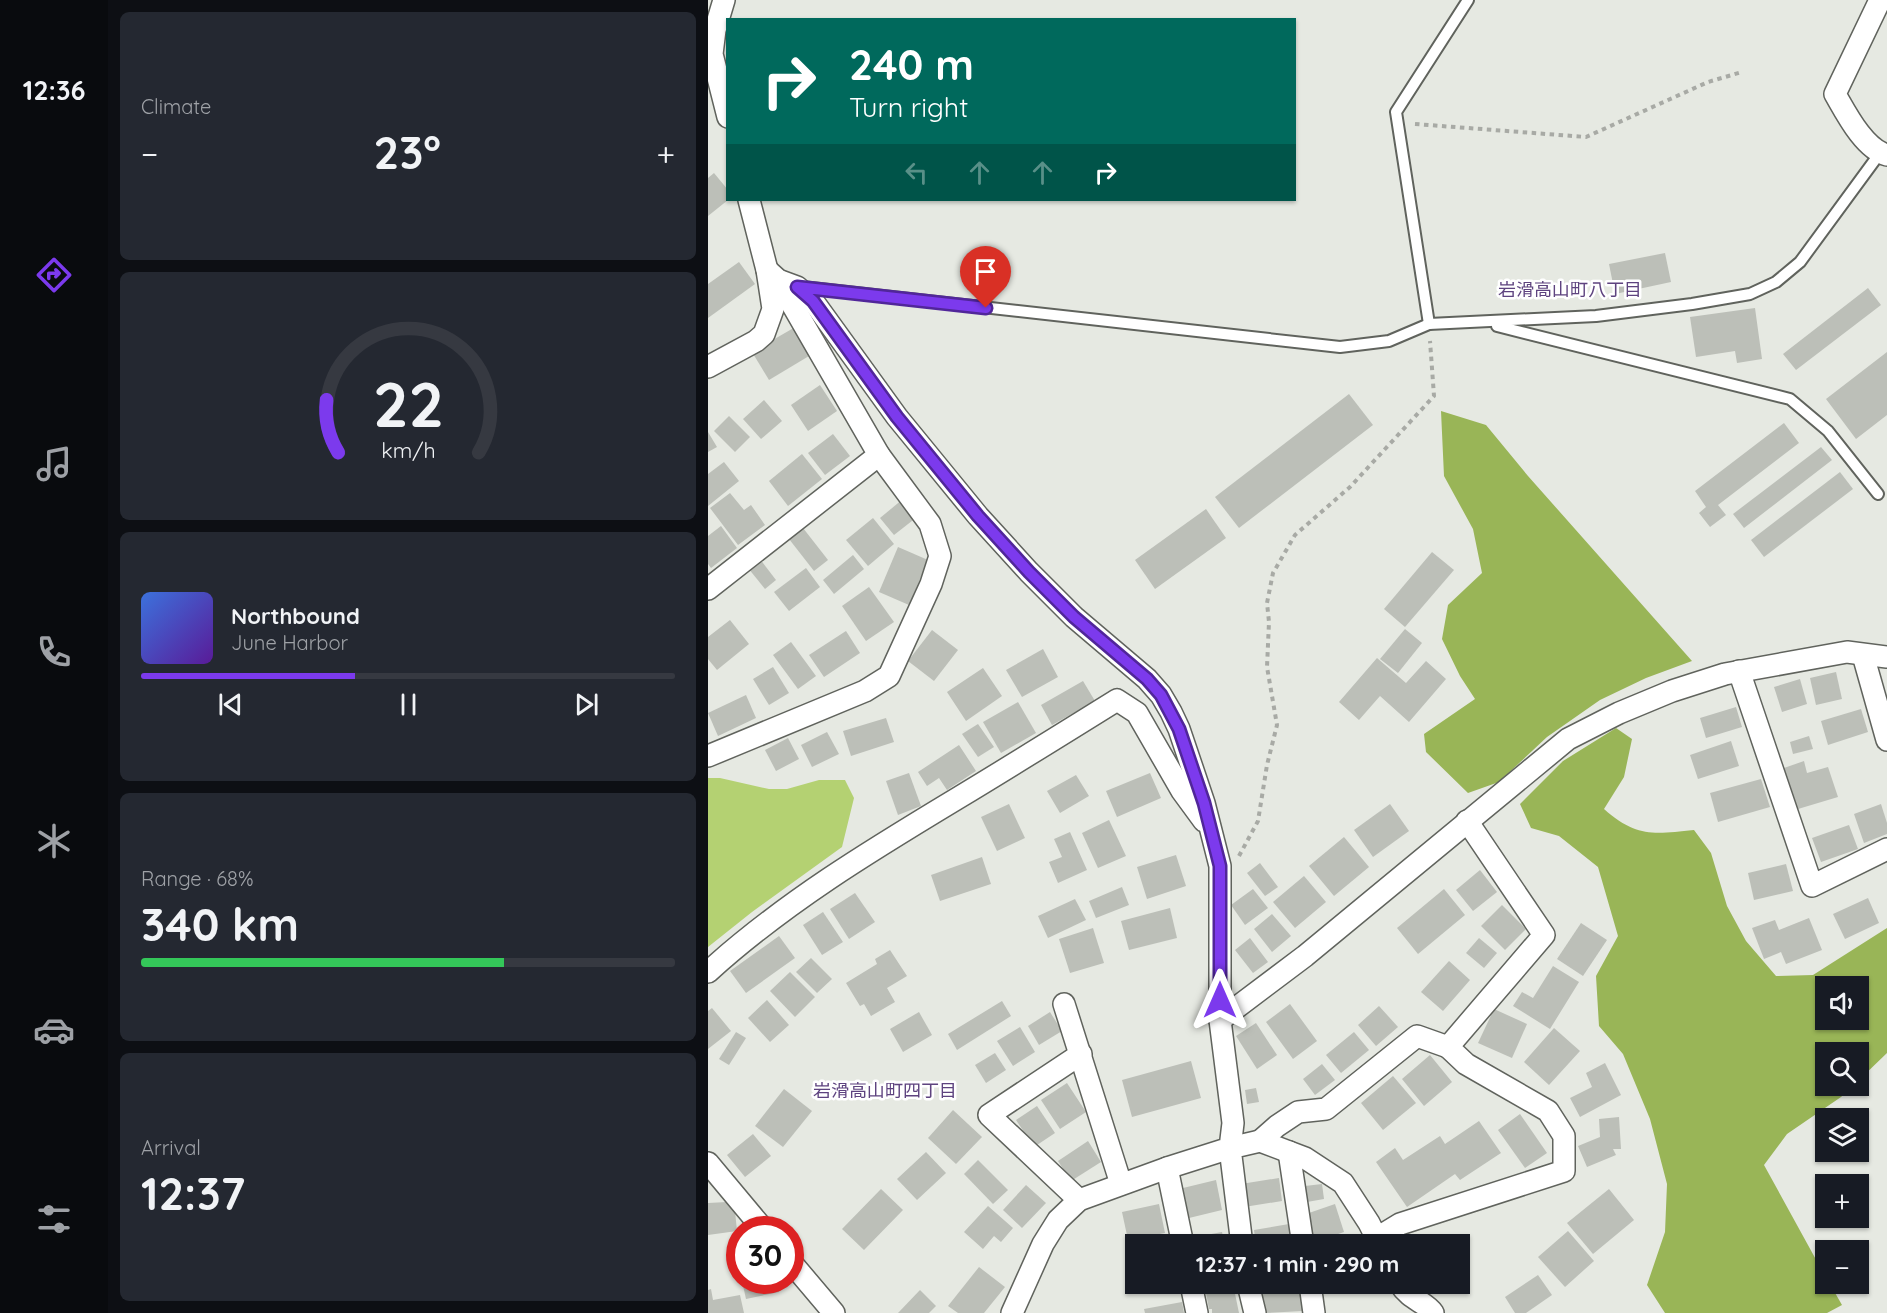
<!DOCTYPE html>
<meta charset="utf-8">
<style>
body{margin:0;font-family:Quicksand,"Noto Sans JP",sans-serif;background:#242831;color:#f1f3f6;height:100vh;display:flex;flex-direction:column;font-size:22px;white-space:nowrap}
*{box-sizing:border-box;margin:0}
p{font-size:20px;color:#9ea1a6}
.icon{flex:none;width:33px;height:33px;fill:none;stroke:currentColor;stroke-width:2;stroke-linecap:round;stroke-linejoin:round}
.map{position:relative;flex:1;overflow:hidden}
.drawer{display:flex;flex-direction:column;gap:12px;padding:12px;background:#0d0f14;width:600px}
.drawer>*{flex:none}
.guide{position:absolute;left:18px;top:18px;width:570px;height:183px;border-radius:0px;box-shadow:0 2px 4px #0004;background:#00695c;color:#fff;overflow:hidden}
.fabs{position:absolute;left:1107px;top:976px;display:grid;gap:12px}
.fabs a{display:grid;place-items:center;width:54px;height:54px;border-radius:0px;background:#171b24;box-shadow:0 2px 4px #0004;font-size:30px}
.speed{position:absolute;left:18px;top:1216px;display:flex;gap:12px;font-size:30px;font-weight:700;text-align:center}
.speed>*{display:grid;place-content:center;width:78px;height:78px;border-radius:50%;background:#171b24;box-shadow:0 2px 4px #0004;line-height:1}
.speed .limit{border:9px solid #d22;background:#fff;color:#111}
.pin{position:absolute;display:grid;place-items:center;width:51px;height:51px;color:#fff;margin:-62px -26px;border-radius:50% 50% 50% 0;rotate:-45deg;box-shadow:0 0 6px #0007}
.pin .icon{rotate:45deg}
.me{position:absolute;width:66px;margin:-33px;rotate:0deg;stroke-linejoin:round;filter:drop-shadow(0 0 4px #0008)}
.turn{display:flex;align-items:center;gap:21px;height:126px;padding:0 24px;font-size:27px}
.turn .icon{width:78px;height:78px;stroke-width:2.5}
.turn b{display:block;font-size:42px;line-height:51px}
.lanes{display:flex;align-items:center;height:57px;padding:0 24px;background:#0003;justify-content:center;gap:30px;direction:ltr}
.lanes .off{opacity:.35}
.big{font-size:45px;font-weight:700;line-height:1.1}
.drawer .tile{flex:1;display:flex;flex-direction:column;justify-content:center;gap:9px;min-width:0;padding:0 21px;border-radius:9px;background:#242831}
.drawer .dial{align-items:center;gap:0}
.dial svg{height:156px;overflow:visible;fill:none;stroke:#363941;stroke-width:7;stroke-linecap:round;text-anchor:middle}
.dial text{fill:#f1f3f6;stroke:none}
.song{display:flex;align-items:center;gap:18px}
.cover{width:72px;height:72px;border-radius:9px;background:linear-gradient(135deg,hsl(220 70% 55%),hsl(270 70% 35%))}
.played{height:6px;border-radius:3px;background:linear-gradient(90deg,#7c3aed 40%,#363941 40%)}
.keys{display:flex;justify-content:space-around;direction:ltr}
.heat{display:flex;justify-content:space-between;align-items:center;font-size:33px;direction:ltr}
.charge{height:9px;border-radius:4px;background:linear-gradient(90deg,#34c759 68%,#363941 0)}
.trip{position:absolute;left:417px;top:1234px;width:345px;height:60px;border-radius:0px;background:#171b24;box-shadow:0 2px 4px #0004;font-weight:700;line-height:60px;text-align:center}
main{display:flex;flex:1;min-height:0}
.tabs{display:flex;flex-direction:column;width:108px;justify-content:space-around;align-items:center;background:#090b0e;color:#9ea1a6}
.tabs .icon{width:42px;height:42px}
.tabs .current{color:#7c3aed}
.tabs b{font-size:27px;color:#f1f3f6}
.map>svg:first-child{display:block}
.forest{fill:#99b557;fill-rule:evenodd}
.water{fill:#b4d172}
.building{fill:#bcbfb8}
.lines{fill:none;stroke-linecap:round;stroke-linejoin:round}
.service-casing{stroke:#60635d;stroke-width:14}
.minor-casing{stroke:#60635d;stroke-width:24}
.path{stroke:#a8aaa5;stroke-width:4;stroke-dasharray:4.5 4.5;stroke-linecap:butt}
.service{stroke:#fff;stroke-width:10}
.minor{stroke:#fff;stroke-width:21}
.route-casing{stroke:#51269a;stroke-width:15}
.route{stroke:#7c3aed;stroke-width:10}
.labels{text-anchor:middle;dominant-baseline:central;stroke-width:5;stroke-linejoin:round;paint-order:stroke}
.neighbourhood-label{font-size:18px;fill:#5e437f;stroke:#fff}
</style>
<main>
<nav class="tabs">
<b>12:36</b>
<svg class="icon current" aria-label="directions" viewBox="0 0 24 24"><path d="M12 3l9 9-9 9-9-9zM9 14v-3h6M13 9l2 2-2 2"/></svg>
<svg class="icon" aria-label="music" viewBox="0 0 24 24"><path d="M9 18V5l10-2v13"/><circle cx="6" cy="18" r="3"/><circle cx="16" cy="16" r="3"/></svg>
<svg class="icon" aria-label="phone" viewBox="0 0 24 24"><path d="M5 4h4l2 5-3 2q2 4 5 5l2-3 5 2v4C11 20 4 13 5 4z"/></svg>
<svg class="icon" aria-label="climate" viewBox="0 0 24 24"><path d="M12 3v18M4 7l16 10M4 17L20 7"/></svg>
<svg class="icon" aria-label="car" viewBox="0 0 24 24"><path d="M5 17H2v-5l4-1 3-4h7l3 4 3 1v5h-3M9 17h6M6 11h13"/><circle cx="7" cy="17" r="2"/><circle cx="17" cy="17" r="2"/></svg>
<svg class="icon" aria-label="filters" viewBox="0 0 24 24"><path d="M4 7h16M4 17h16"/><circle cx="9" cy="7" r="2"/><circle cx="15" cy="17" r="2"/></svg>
</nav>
<section class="drawer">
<div class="tile"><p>Climate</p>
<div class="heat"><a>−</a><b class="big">23°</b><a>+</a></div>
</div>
<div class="tile dial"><svg viewBox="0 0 100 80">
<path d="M14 69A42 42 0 1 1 86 69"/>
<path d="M14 69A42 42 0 0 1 8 42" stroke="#7c3aed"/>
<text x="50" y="56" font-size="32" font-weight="700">22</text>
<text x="50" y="72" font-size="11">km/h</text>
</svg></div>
<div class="tile">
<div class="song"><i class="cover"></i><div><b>Northbound</b><p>June Harbor</p></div></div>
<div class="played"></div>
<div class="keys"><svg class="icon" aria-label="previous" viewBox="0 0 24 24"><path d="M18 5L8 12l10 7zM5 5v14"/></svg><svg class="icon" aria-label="pause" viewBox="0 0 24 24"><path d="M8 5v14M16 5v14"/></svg><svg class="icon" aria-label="next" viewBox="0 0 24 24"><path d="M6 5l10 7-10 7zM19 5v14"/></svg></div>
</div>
<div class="tile"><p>Range · 68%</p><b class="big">340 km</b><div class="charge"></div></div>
<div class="tile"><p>Arrival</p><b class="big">12:37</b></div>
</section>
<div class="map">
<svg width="1179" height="1313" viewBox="0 0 1179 1313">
<rect width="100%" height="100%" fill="#e6e9e2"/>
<!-- forest -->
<g class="forest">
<path d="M733,411L778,425L820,476L984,661L938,678L892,700L839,737L791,782L760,793L718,752L716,734L767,699L752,676L734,639L740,605L774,573L765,529L736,476Z"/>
<path d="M908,728L924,739L916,777L896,809C929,838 946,834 986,830L1003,853L1019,906L1038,941L1068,976L1105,975L1179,928V1053L1151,1080L1150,1053H1118V1086H1144L1133,1097L1079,1134L1056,1165L1117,1276L1118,1284H1122L1134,1305L1119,1313H957L939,1285L957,1232L959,1184L942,1119L915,1054L891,1026L888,976L910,936L890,867L851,836L823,828L812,804L855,761ZM1118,987H1150V1020H1118Z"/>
</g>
<!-- water -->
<path class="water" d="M0,778H12L61,789H79L111,780H137L146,798L134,847L44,912L0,947Z"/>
<!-- building -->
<g class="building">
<path d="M6,173L20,190V200L0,216V178Z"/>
<path d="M957,253L963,282L907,294L901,264Z"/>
<path d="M31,262L47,284L0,318V284Z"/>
<path d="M1160,288L1173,305L1088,370L1075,354Z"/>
<path d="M1047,308L1054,359L1029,363L1027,351L988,357L982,317Z"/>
<path d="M89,326L106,353L61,380L44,352Z"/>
<path d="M1179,352V415L1148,439L1118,399Z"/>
<path d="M112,385L129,411L100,431L83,405Z"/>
<path d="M641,394L665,425L531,528L507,497Z"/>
<path d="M56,400L74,421L53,439L35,419Z"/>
<path d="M21,416L42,437L27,452L6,431Z"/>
<path d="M1076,423L1091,443L1010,505L1018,515L1002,527L991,513L998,507L987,491Z"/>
<path d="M0,432L9,447L0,452Z"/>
<path d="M125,434L142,456L117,475L100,453Z"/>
<path d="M1113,447L1124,460L1036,528L1025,514Z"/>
<path d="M94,454L114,479L80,506L61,481Z"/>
<path d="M16,462L31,481L0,506V474Z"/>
<path d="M1132,472L1145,489L1056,557L1043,540Z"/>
<path d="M22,493L36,510L43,505L57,525L30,545L2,508Z"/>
<path d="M195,499L209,517L186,535L172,518Z"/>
<path d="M498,509L518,538L447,589L427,560Z"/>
<path d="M165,518L186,544L160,566L138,540Z"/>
<path d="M13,526L29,548L3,568L0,564V536Z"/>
<path d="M95,528L120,560L106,571L81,539Z"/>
<path d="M190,547L220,560L201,605L171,592Z"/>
<path d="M724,552L746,570L697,627L676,609Z"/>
<path d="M145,555L156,569L126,594L115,580Z"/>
<path d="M52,559L68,580L57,589L40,568Z"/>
<path d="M98,568L112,587L81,611L66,592Z"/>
<path d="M161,587L186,622L158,641L134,606Z"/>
<path d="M22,620L41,644L9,670L0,659V637Z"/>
<path d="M697,629L714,643L690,673L672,659Z"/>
<path d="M224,630L250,650L226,681L200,661Z"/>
<path d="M138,631L152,653L116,677L101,655Z"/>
<path d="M83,642L108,676L90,689L65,655Z"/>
<path d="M335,649L350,677L314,697L298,670Z"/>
<path d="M669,658L698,683L718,661L738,679L701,722L672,696L651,720L631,702Z"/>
<path d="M65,667L81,693L61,705L45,679Z"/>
<path d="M275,668L294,696L258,721L239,692Z"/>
<path d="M1128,672L1134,699L1108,705L1102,678Z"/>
<path d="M1092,679L1099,704L1074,712L1066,687Z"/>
<path d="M375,681L387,701L344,725L333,705Z"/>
<path d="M38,695L48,718L10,736L0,713Z"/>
<path d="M310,702L328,733L293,753L275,722Z"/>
<path d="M1028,707L1034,727L998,738L992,718Z"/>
<path d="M1153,709L1160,732L1120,745L1113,721Z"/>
<path d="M178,718L186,742L143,756L135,731Z"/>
<path d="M270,724L286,747L270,757L254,734Z"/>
<path d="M119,732L131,754L104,767L93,745Z"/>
<path d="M1101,736L1105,749L1085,754L1082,742Z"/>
<path d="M80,738L91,759L68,771L57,750Z"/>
<path d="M1023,741L1031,766L990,779L982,755Z"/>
<path d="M251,745L268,771L239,790L231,778L219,786L210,772Z"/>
<path d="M1096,761L1099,773L1120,767L1130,797L1090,809L1076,768Z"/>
<path d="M201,773L213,806L190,815L178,781Z"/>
<path d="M442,773L453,798L409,817L398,791Z"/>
<path d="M368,775L381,796L352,813L339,791Z"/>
<path d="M1053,779L1062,807L1010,822L1002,793Z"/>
<path d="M301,804L317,838L289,851L273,817Z"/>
<path d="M682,804L701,831L665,857L646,830Z"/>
<path d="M1173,804L1179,823V834L1156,843L1146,814Z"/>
<path d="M401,820L418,856L390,868L374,833Z"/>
<path d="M1141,825L1150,849L1113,862L1104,838Z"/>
<path d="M362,832L379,870L350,883L341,862L354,857L346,839Z"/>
<path d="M636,837L661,867L626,896L601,866Z"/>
<path d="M468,855L478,886L439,899L429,867Z"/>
<path d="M274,857L283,884L232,901L223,875Z"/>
<path d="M552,863L570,887L557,896L539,873Z"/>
<path d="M1078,864L1085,891L1046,900L1040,873Z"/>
<path d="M772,870L789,892L765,911L748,890Z"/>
<path d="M596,876L618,902L587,928L565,902Z"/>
<path d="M414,887L421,905L388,918L381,901Z"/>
<path d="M545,889L560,908L537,925L523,905Z"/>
<path d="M736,889L757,915L710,954L689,928Z"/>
<path d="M147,893L167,922L141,939L122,909Z"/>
<path d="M1160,898L1171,923L1137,939L1125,914Z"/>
<path d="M367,899L378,920L340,938L330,916Z"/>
<path d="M794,905L818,929L797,950L773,926Z"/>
<path d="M462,908L469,938L421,950L413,921Z"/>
<path d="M115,912L135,942L114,955L95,925Z"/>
<path d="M564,914L583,936L564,952L546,929Z"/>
<path d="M1101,918L1114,950L1078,964L1073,952L1056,959L1044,928L1067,920L1071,930Z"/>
<path d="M873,923L899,940L875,976L849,959Z"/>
<path d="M385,928L396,963L362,973L351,939Z"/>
<path d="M71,936L87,958L38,993L22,971Z"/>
<path d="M542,938L560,962L545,973L527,950Z"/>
<path d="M771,938L789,953L776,968L758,953Z"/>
<path d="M182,950L199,976L179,988L187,1002L163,1016L156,1004L152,1006L138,983L169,964L167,959Z"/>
<path d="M103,958L124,979L109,993L88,972Z"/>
<path d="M741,961L762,980L735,1011L713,992Z"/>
<path d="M845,966L871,982L842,1029L805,1006L814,992L825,998Z"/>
<path d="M82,972L107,997L87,1017L62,991Z"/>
<path d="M59,1000L81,1025L62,1042L40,1018Z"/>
<path d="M294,1001L303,1016L249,1050L240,1034Z"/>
<path d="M582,1004L609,1041L585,1059L558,1022Z"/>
<path d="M671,1006L690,1027L668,1046L650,1025Z"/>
<path d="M4,1008L23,1031L0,1049V1011Z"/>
<path d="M786,1009L819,1024L804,1058L770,1043Z"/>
<path d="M211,1012L224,1035L195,1052L182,1029Z"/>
<path d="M342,1012L354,1031L331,1045L320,1026Z"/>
<path d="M548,1023L569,1055L549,1069L528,1036Z"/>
<path d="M312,1027L327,1052L305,1066L289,1041Z"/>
<path d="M846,1028L872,1051L841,1085L816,1062Z"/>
<path d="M28,1032L38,1038L21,1065L11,1059Z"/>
<path d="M646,1032L661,1050L633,1073L618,1055Z"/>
<path d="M287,1053L298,1070L278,1083L267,1065Z"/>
<path d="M722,1055L744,1082L716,1106L694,1079Z"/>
<path d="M483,1061L493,1098L424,1117L414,1080Z"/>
<path d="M897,1063L913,1095L872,1117L862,1098L884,1087L878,1073Z"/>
<path d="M614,1064L627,1080L607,1095L595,1079Z"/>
<path d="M685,1076L708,1103L675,1130L653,1103Z"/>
<path d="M359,1083L378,1112L352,1129L333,1100Z"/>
<path d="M548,1088L551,1102L539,1104L537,1090Z"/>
<path d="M76,1089L104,1111L75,1147L47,1126Z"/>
<path d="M329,1106L347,1133L326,1147L308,1120Z"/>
<path d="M245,1110L274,1137L248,1164L220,1138Z"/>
<path d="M812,1114L839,1153L817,1168L790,1130Z"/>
<path d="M911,1117L913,1149H905L908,1155L879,1167L870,1146L892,1137L891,1119Z"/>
<path d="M771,1121L793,1153L752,1180L747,1174L699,1207L668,1162L687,1148L695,1160L732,1136L737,1144Z"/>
<path d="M45,1134L63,1156L37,1177L19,1155Z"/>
<path d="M380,1141L393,1162L363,1181L350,1161Z"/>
<path d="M218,1152L238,1173L209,1200L189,1179Z"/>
<path d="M270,1160L300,1190L285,1204L256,1174Z"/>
<path d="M571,1178L574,1201L536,1207L533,1184Z"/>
<path d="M508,1180L514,1210L481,1218L475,1188Z"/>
<path d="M614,1184L616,1199L599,1202L597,1186Z"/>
<path d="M318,1185L338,1203L314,1228L295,1210Z"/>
<path d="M173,1189L195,1210L156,1250L134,1229Z"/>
<path d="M901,1189L926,1220L885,1254L859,1223Z"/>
<path d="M19,1202L27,1211L29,1231L0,1235V1203Z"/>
<path d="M451,1204L457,1233L420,1240L414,1212Z"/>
<path d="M627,1204L636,1232L607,1242L598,1214Z"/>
<path d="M280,1206L305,1228L293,1242L286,1236L275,1249L256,1232Z"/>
<path d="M581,1224L585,1245H548L546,1230Z"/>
<path d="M860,1231L886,1261L857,1287L830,1257Z"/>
<path d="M514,1232L517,1245H489L487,1237Z"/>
<path d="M271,1267L297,1287L276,1313H250L240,1306Z"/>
<path d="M830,1275L844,1295L818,1313H807L797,1297Z"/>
<path d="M34,1281H69L71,1292L38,1299Z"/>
<path d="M517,1284H525L531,1313H504V1309H501L497,1288Z"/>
<path d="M552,1284H590L595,1311L557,1313Z"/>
<path d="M3,1289L5,1300L32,1295L36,1313H0V1290Z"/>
<path d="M212,1290L228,1306L221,1313H190Z"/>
<path d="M474,1302L476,1313H437L436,1309Z"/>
</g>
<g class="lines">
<!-- service casing -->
<g class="service-casing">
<g id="service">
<path d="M95,287L632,347L681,341L721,324L888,316L984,304L1042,294L1068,282L1092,262L1172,153"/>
<path d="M721,324L688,112L760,0"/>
<path d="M789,326L1082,399L1120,431L1170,494"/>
</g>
</g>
<!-- minor casing -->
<g class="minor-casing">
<g id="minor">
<path d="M16,0L7,30L4,54L20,117"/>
<path d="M1172,0L1127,94C1138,113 1156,149 1179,155"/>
<path d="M59,270L70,280L89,287L105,301L189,417L270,516L321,572L366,617L439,679L453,695L463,712L471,729L496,803L512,866V1020L525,1123L522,1148L459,1168L371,1200L350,1220L335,1244L304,1313"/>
<path d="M0,367L48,341L56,334L65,309L59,270L41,200"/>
<path d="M0,589L171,455L70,280"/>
<path d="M1155,655L1179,740"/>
<path d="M1031,671L1104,886L1179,849"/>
<path d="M0,756L157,691L181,676L223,584L232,556L222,524L171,455"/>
<path d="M0,972C76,903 162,851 250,798C303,766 356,733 409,700L429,713L474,791L496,821"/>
<path d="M356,1004L413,1184"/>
<path d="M512,1020L597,956L860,739L911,713L964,691L1017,674L1139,652L1179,657"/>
<path d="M552,1141L569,1126L590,1112L618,1109L709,1036L740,1047"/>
<path d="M581,1152L595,1245"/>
<path d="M0,1163L56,1230"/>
<path d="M459,1168L475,1245"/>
<path d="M371,1200L281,1115L373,1054"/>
<path d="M669,1238L692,1224L856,1171V1136L840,1111L758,1064L740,1047L836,935L759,821"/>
<path d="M534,1245L522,1148L552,1141L597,1158L635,1183L661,1223L672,1245"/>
<path d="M82,1261L126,1313"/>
<path d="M483,1284L489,1313"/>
<path d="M540,1284L547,1313"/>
<path d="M602,1284L606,1313"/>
<path d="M692,1284C702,1300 718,1302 725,1313"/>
</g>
</g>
<!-- path -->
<g class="path">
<path d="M707,124L878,137L1000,82L1034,72"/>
<path d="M531,856L550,821L559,765L569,725L559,667L561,622L559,603L565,573L587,535L642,487L726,396L722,341"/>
</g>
<!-- service -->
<use href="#service" class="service"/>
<!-- minor -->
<use href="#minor" class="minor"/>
</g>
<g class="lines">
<!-- route casing -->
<g class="route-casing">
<path id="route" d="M278,308L89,287L105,301L189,417L270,516L321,572L366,617L439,679L453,695L471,729L496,803L512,866V1000"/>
</g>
<!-- route -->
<use href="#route" class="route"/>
</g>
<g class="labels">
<!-- neighbourhood labels -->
<g class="neighbourhood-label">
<text x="862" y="289">岩滑高山町八丁目</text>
<text x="177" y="1090">岩滑高山町四丁目</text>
</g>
</g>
</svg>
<div class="fabs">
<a><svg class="icon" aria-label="sound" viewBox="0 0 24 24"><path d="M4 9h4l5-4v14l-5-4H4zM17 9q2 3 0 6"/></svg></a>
<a><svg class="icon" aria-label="search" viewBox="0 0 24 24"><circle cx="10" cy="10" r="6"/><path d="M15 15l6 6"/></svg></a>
<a><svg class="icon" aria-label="layers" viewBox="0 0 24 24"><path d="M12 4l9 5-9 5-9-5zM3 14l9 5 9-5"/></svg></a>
<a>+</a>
<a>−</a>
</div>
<div class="speed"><div class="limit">30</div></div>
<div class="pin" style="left:278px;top:308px;background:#d93025"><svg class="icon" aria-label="arrive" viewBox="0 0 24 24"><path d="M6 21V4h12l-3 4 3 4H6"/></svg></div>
<svg class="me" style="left:512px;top:1000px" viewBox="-20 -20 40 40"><path d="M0-17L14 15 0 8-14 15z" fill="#7c3aed" stroke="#fff" stroke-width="4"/></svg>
<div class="trip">12:37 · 1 min · 290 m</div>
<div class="guide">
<div class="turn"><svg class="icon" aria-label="right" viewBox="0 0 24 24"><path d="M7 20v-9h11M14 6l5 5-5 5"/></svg><div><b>240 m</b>Turn right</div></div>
<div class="lanes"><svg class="icon off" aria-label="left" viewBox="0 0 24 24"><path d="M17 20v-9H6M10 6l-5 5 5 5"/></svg><svg class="icon off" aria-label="ahead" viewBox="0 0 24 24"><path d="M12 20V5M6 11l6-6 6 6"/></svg><svg class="icon off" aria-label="ahead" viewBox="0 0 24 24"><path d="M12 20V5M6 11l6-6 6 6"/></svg><svg class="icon" aria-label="right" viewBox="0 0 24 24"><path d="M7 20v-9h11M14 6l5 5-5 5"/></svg></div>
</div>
</div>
</main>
